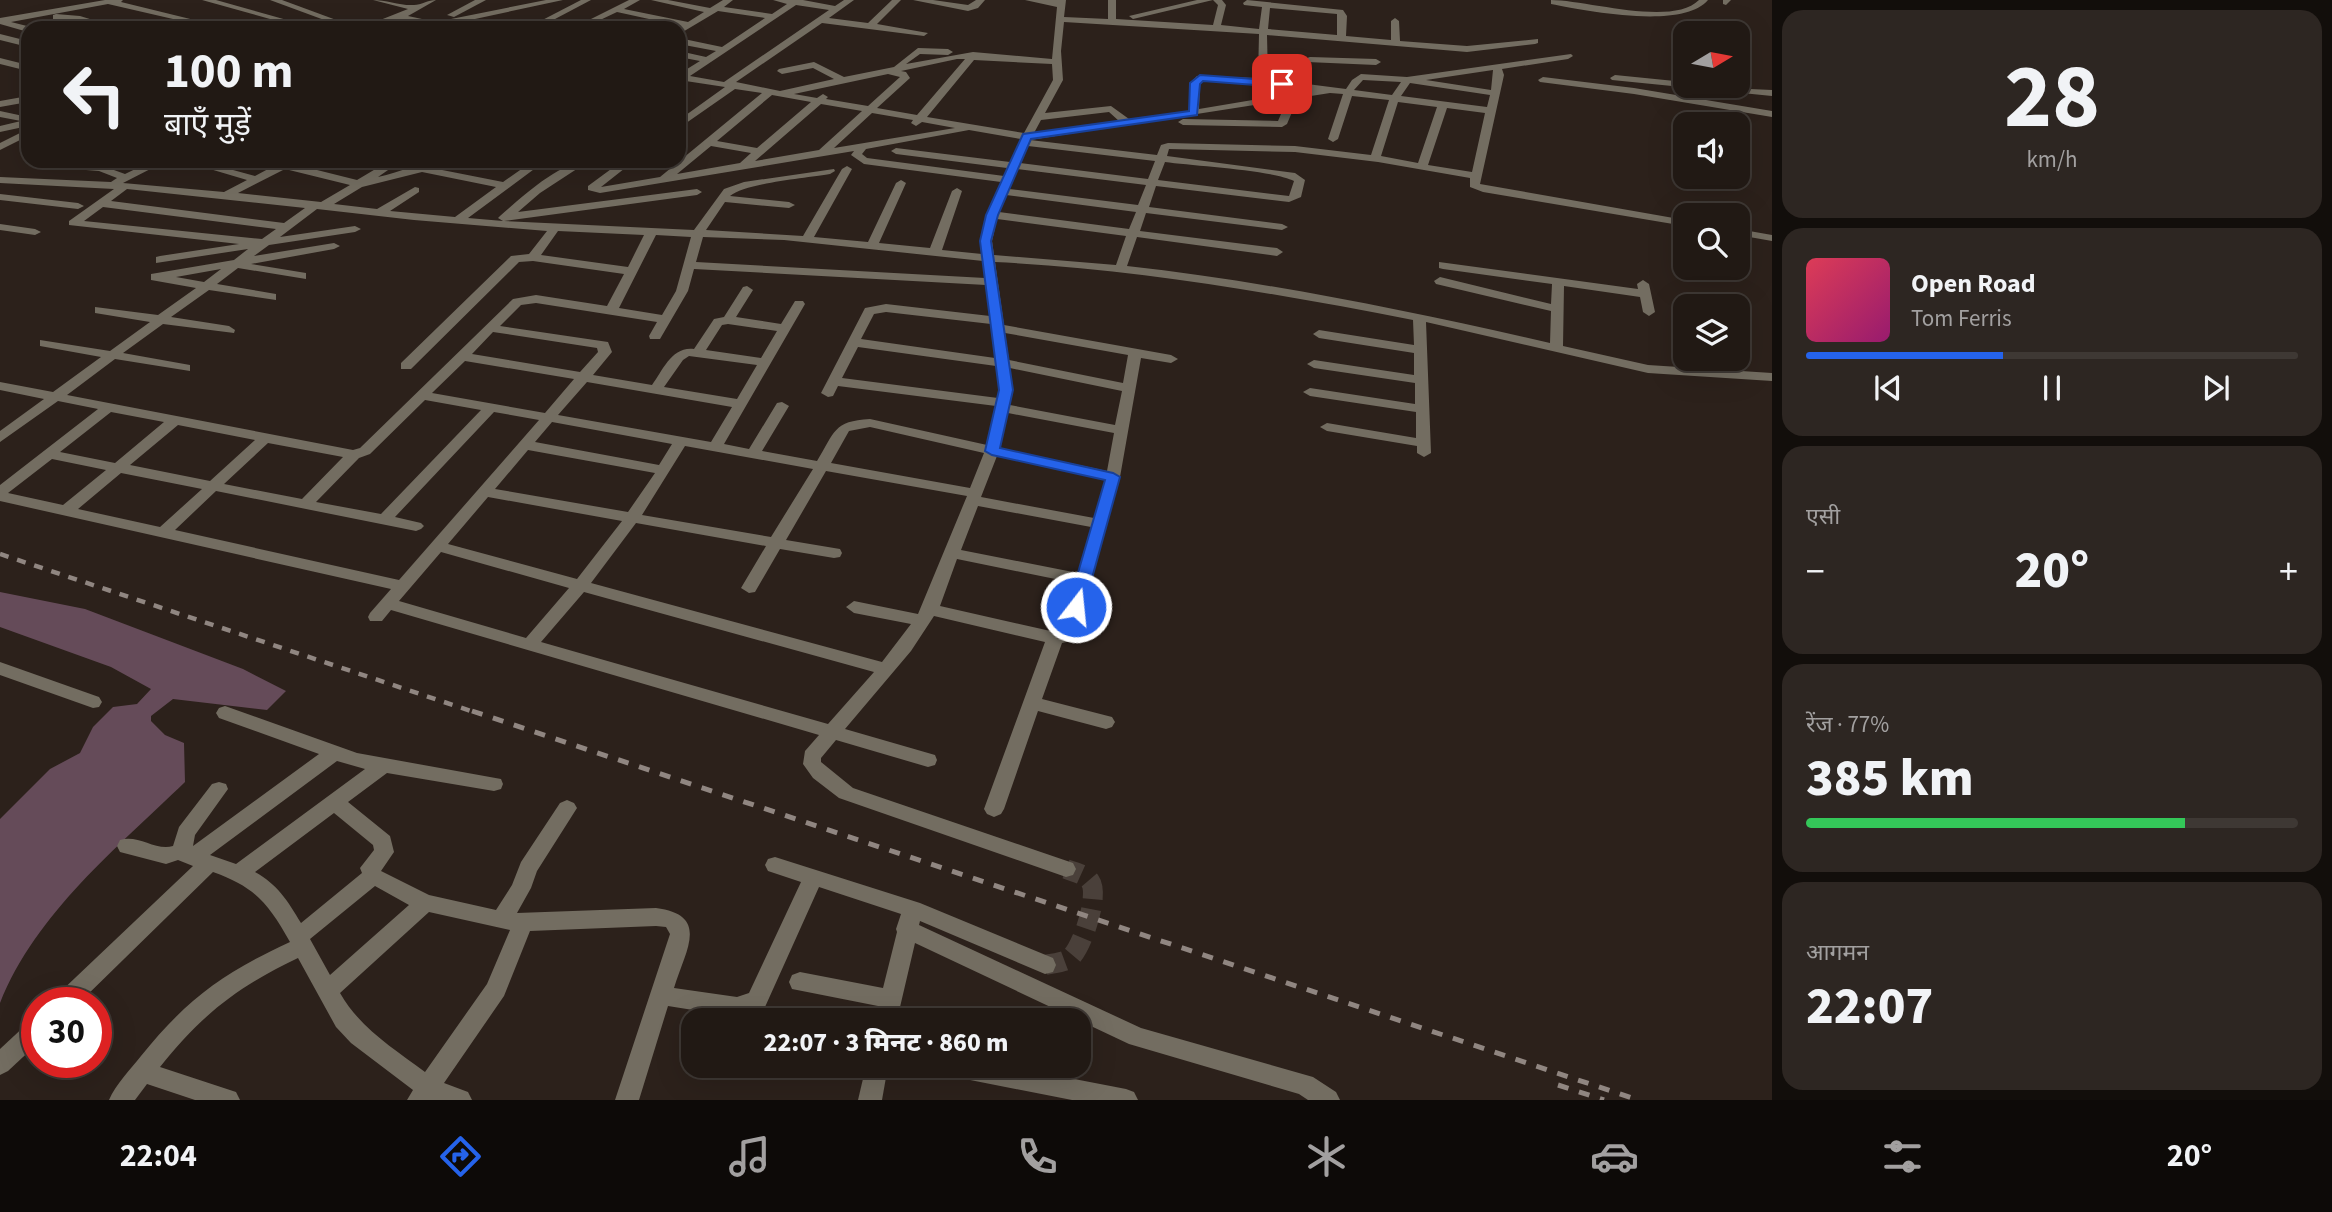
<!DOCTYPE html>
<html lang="hi">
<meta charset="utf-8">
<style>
body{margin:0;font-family:"Source Sans 3","Noto Sans Devanagari",sans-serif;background:#2d2622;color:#f1f3f6;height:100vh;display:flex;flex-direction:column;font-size:26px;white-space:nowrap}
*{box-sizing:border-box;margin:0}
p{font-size:23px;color:#a2a0a0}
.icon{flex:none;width:38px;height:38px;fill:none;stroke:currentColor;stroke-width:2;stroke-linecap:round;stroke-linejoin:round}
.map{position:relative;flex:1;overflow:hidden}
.sheet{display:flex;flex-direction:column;gap:10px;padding:10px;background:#120e0b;width:560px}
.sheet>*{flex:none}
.banner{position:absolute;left:21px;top:21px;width:665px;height:147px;border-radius:21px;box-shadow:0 7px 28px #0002,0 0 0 2px #3e3834;background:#211914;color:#f1f3f6;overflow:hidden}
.needle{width:46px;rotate:80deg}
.buttons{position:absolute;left:1673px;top:21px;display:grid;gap:14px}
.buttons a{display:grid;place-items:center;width:77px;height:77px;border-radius:14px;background:#211914;box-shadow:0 7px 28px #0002,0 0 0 2px #3e3834;font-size:35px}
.speed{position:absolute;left:21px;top:987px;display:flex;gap:14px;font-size:35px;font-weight:700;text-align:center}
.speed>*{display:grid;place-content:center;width:91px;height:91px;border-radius:50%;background:#211914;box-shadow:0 7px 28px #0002,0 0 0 2px #3e3834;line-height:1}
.speed .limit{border:10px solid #d22;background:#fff;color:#111}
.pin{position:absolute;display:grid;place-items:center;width:60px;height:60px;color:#fff;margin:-30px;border-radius:14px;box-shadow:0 4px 10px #0006}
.me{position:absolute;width:77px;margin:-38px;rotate:16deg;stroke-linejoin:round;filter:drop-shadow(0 0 5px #0008)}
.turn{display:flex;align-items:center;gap:24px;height:147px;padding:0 28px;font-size:32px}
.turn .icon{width:91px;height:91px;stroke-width:2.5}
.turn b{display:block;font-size:49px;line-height:60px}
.big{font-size:52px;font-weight:800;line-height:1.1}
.sheet .card{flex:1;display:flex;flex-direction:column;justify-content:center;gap:10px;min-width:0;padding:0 24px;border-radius:21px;background:#2d2622}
.sheet .dial{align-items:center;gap:0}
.dial b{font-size:91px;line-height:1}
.song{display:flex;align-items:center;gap:21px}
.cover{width:84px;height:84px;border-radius:10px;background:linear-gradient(135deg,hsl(350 70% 55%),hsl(320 70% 35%))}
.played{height:7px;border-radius:4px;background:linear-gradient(90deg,#2563eb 40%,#3e3834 40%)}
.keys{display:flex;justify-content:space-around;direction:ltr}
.heat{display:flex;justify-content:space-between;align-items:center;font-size:38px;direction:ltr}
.charge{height:10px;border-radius:5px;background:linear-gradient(90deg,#34c759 77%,#3e3834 0)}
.trip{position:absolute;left:681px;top:1008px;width:410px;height:70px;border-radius:21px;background:#211914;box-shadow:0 7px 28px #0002,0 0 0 2px #3e3834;font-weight:800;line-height:70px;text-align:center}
.dock{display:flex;height:112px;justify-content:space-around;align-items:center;background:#0d0a08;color:#a2a0a0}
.dock .icon{width:49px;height:49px}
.dock .current{color:#2563eb}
.dock b{font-size:32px;color:#f1f3f6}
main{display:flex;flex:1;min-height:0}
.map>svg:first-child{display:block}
.water{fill:#654b59}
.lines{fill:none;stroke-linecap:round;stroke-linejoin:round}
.minor-tunnel{stroke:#4a403a;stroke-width:20;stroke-dasharray:20 10;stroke-linecap:butt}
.minor{fill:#736d61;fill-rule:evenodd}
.rail-far1{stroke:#908681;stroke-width:4.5;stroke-dasharray:9 9;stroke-linecap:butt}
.rail{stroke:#908681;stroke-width:5;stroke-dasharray:11 11;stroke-linecap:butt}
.route{fill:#2563eb;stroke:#184099;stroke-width:2}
</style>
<main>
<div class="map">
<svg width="1772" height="1100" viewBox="0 0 1772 1100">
<rect width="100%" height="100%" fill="#2c211b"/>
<!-- water -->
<path class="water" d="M0,592L85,609L243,669L286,691L267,710L173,699L151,716V721L165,735L184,743L185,782C117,848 36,913 0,1003V819L50,769L80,753L93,727L113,707L137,704L151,689L111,667L0,627Z"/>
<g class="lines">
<!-- minor-tunnel -->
<path class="minor-tunnel" d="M1045,965C1053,963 1065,963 1071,957C1082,947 1100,895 1090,881C1085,874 1074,872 1066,869"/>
<!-- minor -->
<g class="minor">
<path d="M105,0H123L121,2L227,28H212L108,4L11,22L31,27L28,28V32L0,24V18Z"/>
<path d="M202,0H216L312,27L302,28Z"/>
<path d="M270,0H282L358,28H346Z"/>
<path d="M373,0C386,0 401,6 414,5C421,5 428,0 436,0L408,16L436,22L546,0H563L447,25L445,28L400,20L373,28H360L408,9Z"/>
<path d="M475,0H486L454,17L447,15Z"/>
<path d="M581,0H591L538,28H527Z"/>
<path d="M629,0H640L624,9L688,22L704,12L651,0H668L710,8L723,0H733L724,7L772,14L787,4L773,0H803L835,6L844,0H854L829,18L868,23L892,0H901L877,24L928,33L924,36L822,23L736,82L780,91L834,79L813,68L782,74L777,71L779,69L814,62L844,77L894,67L918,48L948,49L953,52L948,55L920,54L906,64L973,52L1052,59L1057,7L1025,0H1066L1064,17L1108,19V0H1116V19L1213,25L1218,5L1213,0L1133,19L1129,16L1197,0H1222L1226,5L1221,25L1259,29L1262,7L1244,5L1243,3L1247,0L1343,10L1347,16L1346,36L1391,40V21L1395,18L1399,21L1400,41L1467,46L1538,39V43L1535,44L1467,52L1267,35L1268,79L1346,89L1352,80L1361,74L1407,77L1571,54L1573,56L1568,59L1502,69L1504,75L1480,184L1685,220V226L1483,192L1470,187V178L1378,162L1295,152L1169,149L1167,156L1295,173L1305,180L1301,197L1289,202L1156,186L1149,207L1282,224L1288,227L1282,230L1146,213L1140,231L1277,248L1283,252L1277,256L1137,237L1127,266C1270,282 1410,311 1550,343L1551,311L1436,284L1434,281L1440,277L1551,304L1552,284L1443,269L1439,268V262L1638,289L1637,284L1643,280L1649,284L1655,312L1649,316L1643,312L1640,297L1564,286L1563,346L1648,365L1772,373V381L1648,373L1426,322L1431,453L1424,457L1417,453V446L1327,431L1320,427L1327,423L1416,438V412L1310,396L1303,392L1310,388L1415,404V383L1314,368L1307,364L1314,360L1414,375V353L1319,338L1313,334L1319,330L1414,345L1413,320C1274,293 1136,269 995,262L1004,325L1171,355L1178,359L1171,363L1141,358L1120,477L1077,633L1071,641L1062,643L1042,699L1112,717L1115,722L1112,727L1106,729L1038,711L1004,809L1001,814L994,817L987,814L984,809L1045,642L934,616L911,651L845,729L935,755L937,760L935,765L928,767L836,740L821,758V762L853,788L1073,863L1076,869L1073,875L1066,877L839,798L813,778L803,764L805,751L819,735L391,610L382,621H370L368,617L370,613L391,589L0,501V485L98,409L58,401L0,442V431L44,399L0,390V382L53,392L101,357L40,346V340L110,351L150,322L95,313V307L158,315L196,288L151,280V274L234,260L248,249L156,263V257L160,256L239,244L69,225V221L114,189L0,183V177L111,182L117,178L99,171L47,167L42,164L43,162L100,165L125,174L152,161H166L123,183L224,192L247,180L183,161H200L255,176L283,161H296L293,164L357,180L389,161H401L378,177C400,172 424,161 445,161L432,168L503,182L533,161H545L468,218L503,221L498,218L500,216C522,197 560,161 589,161L540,193L518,212L697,189L702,192L697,195L504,221L694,230L724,189L744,182L834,169L835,171L830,174C807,178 745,183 730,196L789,202L795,205L789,208L725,202L706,230L803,236L842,169L847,166L852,169L814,237L868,242L896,183L901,180L906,183L879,243L930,248L952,191L957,188L962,191L942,250L982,254C979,228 991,205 1001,182L864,164L851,155L854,151L600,193L588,190V186L622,161H634L601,187L660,177L762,93L735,89L679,128V120L725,87L679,80V74L700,61L679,57V51L706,57L716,51L679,44V38L722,47L765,18L718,11L681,33L678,28L681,26L617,12L598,21L621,28L590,25L573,28ZM796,5L829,10L724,82L690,76ZM1270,8L1337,14V35L1268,29ZM1064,22L1259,34L1258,78L1197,76L1190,83L1189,111L1129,119L1111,106L1045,113L1063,80L1061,51ZM957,59H965L917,115L877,108L910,78L906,72L901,71ZM974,60L1052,64L1053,80L1024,133L927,117ZM1493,70L1491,90L1426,80ZM888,74L900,77L868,106L826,99L828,97L823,94L817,98L794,94ZM1363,80L1401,82L1392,95L1354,90ZM1202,81L1263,84L1312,90L1199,109L1200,84ZM1410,83L1490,95L1487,107L1401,96ZM1330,93L1343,94L1328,139L1333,142L1338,139L1352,96L1389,100L1371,155L1295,146L1168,143L1161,145L1157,155L1030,140L1287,100L1278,121L1183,119L1178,122L1183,125L1282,127L1287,124L1298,98ZM772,95L811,102L757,148L717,141ZM1398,102L1437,107L1418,163L1381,156ZM821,104L862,111L819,150L755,161ZM1447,108L1485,113L1472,172L1428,165ZM1109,112L1119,121L1034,133L1041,120ZM872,113L913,120L911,123L916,126L922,122L955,128L834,148ZM969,130L1021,139L1010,162L896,148L891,151L896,154L1007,168L1004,176L867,158L862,154L866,149ZM711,146L751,153L740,163L677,174ZM1028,146L1155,161L1148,179L1020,163ZM1165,162C1193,166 1273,170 1294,181L1289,196L1158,180ZM285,169L350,185L321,202L238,193ZM1017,169L1146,185L1138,205L1009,189ZM422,172L496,187L455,217L390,211L419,192V188L415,187L377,209L334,204L362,187ZM127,189L305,208L284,223L111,201ZM1006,195L1136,212L1129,229L999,212ZM103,207L276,229L262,239L84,221ZM317,209L414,220L547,231L529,254L511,256L401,363V369H411L519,262L533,261L624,274L607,306L536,295L513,299L360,448L353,450L67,395L115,359L190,371V365L123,353L163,324L234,333L235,330L229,326L171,317L209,290L276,300V294L217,284L238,268L306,279V273L251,264L334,249L340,246L334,243L254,256L269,245L355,232L361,229L355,226L280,237ZM997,219L1126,236L1116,265L994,255L992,241ZM558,231L644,235L628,267L541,255ZM656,235L691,237L676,291L662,315L619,308ZM703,237L784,240L983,261L985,278L696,262ZM221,269L204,282L176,277ZM694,269L986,285L990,316L886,304L865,308L821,393L828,397L833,396L838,386L996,406L987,445L870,419C833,421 835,432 817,461L762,451L789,406L782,402L777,403L749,449L724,444L805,304L803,301H795L781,324L736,317L753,290L747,286L743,287L724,317L714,319L694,349C672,346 663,370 652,385L593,375L612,352L608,342L500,326L521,305L536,303L657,322L649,336L650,339H660L688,291ZM886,312L991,324L995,358L861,339L874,314ZM728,324L777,331L761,358L706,350L722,325ZM493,332L597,348L598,352L580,372L472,354ZM1005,333L1128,355L1123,383L1009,360ZM858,347L996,366L999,390L998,398L842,378ZM689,356L757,365L737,399L664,387L683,360ZM465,361L574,379L545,413L432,393ZM1010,368L1122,391L1115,425L1010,405L1013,390ZM587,382L732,407L711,442L558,415ZM425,400L481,410L381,514L316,502L359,458L370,454ZM111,412L164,422L115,463L60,452ZM494,412L539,420L399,580L175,530L216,491L416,531L421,529L424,526L421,523L395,517ZM1008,413L1114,433L1107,471L1000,448ZM552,422L672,444L659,465L535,442ZM178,425L255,440L210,481L130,465ZM870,427L984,453L970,488L831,463L849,431ZM268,443L343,457L302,499L224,484ZM685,446L813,469L771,537L642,515ZM528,450L655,473L628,512L495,489ZM997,456L1105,480L1094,518L981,497ZM52,459L106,470L63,505L8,493ZM826,471L967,496L918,614L854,601L846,607L854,613L911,624L882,662L591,583L636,523L766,546L741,588L749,593L755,592L780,549L834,558L840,557L842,553L840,549L786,540ZM121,473L202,489L160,527L78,509ZM488,497L622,521L577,579L448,544ZM978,506L1091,527L1078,573L961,550ZM441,552L569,588L526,638L399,601ZM957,559L1075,583L1061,631L1055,632L940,606ZM584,592L874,672L828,724L541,642Z"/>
<path d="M913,0H933L968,5L976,0H985L978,8L968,11Z"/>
<path d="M1551,0C1587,0 1672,27 1699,0H1708C1683,30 1587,11 1551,4Z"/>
<path d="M1723,0H1731L1726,5L1723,4Z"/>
<path d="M56,14L80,16L119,28C98,28 74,22 53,19V15Z"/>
<path d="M0,34L28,41V47L0,40Z"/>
<path d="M1310,57L1376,59L1381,62L1376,65L1307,62V58Z"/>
<path d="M0,58L28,65V71L0,64Z"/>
<path d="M1615,75L1685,82V86L1772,90V96L1612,80L1610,78Z"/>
<path d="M1543,77L1634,88L1772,111V117L1634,94L1540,82L1538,80Z"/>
<path d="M28,96V102L0,107V101Z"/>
<path d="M0,111L28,117V126L0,132V126L21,121L0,117Z"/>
<path d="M28,129V136L0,150V143Z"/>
<path d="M0,194L78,203L84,206L78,209L0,200Z"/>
<path d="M0,224L35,229L41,232L35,235L0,230Z"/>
<path d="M1738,229L1772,235V241L1738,235Z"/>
<path d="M0,662L99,697L102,702L99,707L93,708L0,675Z"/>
<path d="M225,706L357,753L501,779L503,784L501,789L494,791L387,773L348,802L390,836L394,852L381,871L429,895L496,910L512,885L521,862L560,803L567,800L574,803L577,808L537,871L531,888L517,913L656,908C711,915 685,951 674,988L737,997L749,993L801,882L768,871L765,865L768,859L775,857L920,903L1053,958L1056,965L1053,972L1045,974L920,921L919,925L1141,1028L1313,1077L1336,1092L1340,1100H1308L1299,1094L1129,1044L915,943L897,1020H875L878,1006L792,989L789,982L792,975L800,972L883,988L897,932L896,929L901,914L819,887L765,1007L737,1017L668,1006L639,1100H615L670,934L666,927L656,926L530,931L504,996L444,1083L468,1092L472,1100H407L413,1090L351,1043L336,1027L298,958C239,986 201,1015 160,1067L236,1092L240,1100H195L147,1084L135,1100H109C116,1084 130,1070 141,1056C187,999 223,973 290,942C268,903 255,887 213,872L79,1003H53L56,996L193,866L178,860L166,864L120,852L117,846L120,840C138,834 155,851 173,846L179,827L212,784L219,782L226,784L228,789L195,835L193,846L319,754L219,718L216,713L219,708ZM337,761L365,769L236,864L210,855ZM334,813L373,845L374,850L360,868L362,873L301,923C288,901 277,884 255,872ZM375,886L409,905L330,975L310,939ZM429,912L510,930L487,984L425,1072C393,1048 360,1028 340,993Z"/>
<path d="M37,1019V1044L8,1071L0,1075V1049L29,1022Z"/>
<path d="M866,1066H888L882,1100H858Z"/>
<path d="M944,1066H1007L1126,1089L1134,1092L1138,1100H1072L955,1077L947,1073Z"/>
</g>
<!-- rail-far1 -->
<path class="rail-far1" d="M0,554L477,713"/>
<!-- rail -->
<g class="rail">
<path d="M472,711L1638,1100"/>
<path d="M1558,1085L1604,1100"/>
</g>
</g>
<!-- route -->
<path class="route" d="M1200,75L1282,81L1287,84L1282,87L1203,81L1200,84L1197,115L1031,139L998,215L991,241L1013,390L1000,448L1113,473L1120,477L1084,607L1076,612L1068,607L1105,480L992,455L985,451L999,390L980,241L986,215L1023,134L1189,111L1190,83Z"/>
</svg>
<div class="buttons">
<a><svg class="needle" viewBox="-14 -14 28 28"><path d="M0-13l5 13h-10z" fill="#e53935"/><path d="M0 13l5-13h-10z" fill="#a2a0a0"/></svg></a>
<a><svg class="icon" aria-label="sound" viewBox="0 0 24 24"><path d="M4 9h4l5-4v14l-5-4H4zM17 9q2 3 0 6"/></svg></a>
<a><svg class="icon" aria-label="search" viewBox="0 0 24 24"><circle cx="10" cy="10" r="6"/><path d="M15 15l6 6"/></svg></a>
<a><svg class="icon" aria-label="layers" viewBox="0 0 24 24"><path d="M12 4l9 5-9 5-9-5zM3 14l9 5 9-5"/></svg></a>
</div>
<div class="speed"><div class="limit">30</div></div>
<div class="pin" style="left:1282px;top:84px;background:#d93025"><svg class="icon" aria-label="arrive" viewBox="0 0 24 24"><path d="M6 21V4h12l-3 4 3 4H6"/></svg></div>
<svg class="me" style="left:1076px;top:607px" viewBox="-20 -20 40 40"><circle r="17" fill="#2563eb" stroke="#fff" stroke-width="3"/><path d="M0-11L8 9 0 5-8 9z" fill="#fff"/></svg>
<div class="trip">22:07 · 3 मिनट · 860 m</div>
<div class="banner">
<div class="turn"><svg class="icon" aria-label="left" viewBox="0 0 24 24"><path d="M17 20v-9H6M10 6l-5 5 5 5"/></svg><div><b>100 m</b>बाएँ मुड़ें</div></div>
</div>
</div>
<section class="sheet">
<div class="card dial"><b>28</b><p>km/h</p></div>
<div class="card">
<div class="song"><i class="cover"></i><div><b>Open Road</b><p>Tom Ferris</p></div></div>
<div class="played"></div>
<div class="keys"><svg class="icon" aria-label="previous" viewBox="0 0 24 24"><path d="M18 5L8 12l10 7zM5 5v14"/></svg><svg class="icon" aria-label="pause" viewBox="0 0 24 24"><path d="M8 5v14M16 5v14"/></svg><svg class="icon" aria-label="next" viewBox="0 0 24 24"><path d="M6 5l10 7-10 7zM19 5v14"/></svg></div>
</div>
<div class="card"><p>एसी</p>
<div class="heat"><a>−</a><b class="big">20°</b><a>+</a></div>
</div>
<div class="card"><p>रेंज · 77%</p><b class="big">385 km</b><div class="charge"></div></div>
<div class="card"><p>आगमन</p><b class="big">22:07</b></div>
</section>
</main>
<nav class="dock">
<b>22:04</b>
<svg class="icon current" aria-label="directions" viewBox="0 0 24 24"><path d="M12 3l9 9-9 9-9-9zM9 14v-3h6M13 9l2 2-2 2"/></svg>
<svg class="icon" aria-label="music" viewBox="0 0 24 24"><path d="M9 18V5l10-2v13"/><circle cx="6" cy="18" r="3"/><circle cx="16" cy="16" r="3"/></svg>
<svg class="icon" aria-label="phone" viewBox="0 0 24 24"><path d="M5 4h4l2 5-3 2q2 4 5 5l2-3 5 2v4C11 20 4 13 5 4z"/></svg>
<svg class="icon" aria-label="climate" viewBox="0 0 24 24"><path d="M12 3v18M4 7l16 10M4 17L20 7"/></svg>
<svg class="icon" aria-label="car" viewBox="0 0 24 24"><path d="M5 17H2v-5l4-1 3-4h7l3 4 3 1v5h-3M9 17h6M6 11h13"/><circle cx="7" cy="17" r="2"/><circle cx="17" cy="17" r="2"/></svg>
<svg class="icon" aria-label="filters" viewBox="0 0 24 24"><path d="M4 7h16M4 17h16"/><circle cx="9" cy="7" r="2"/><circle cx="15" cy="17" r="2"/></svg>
<b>20°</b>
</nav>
